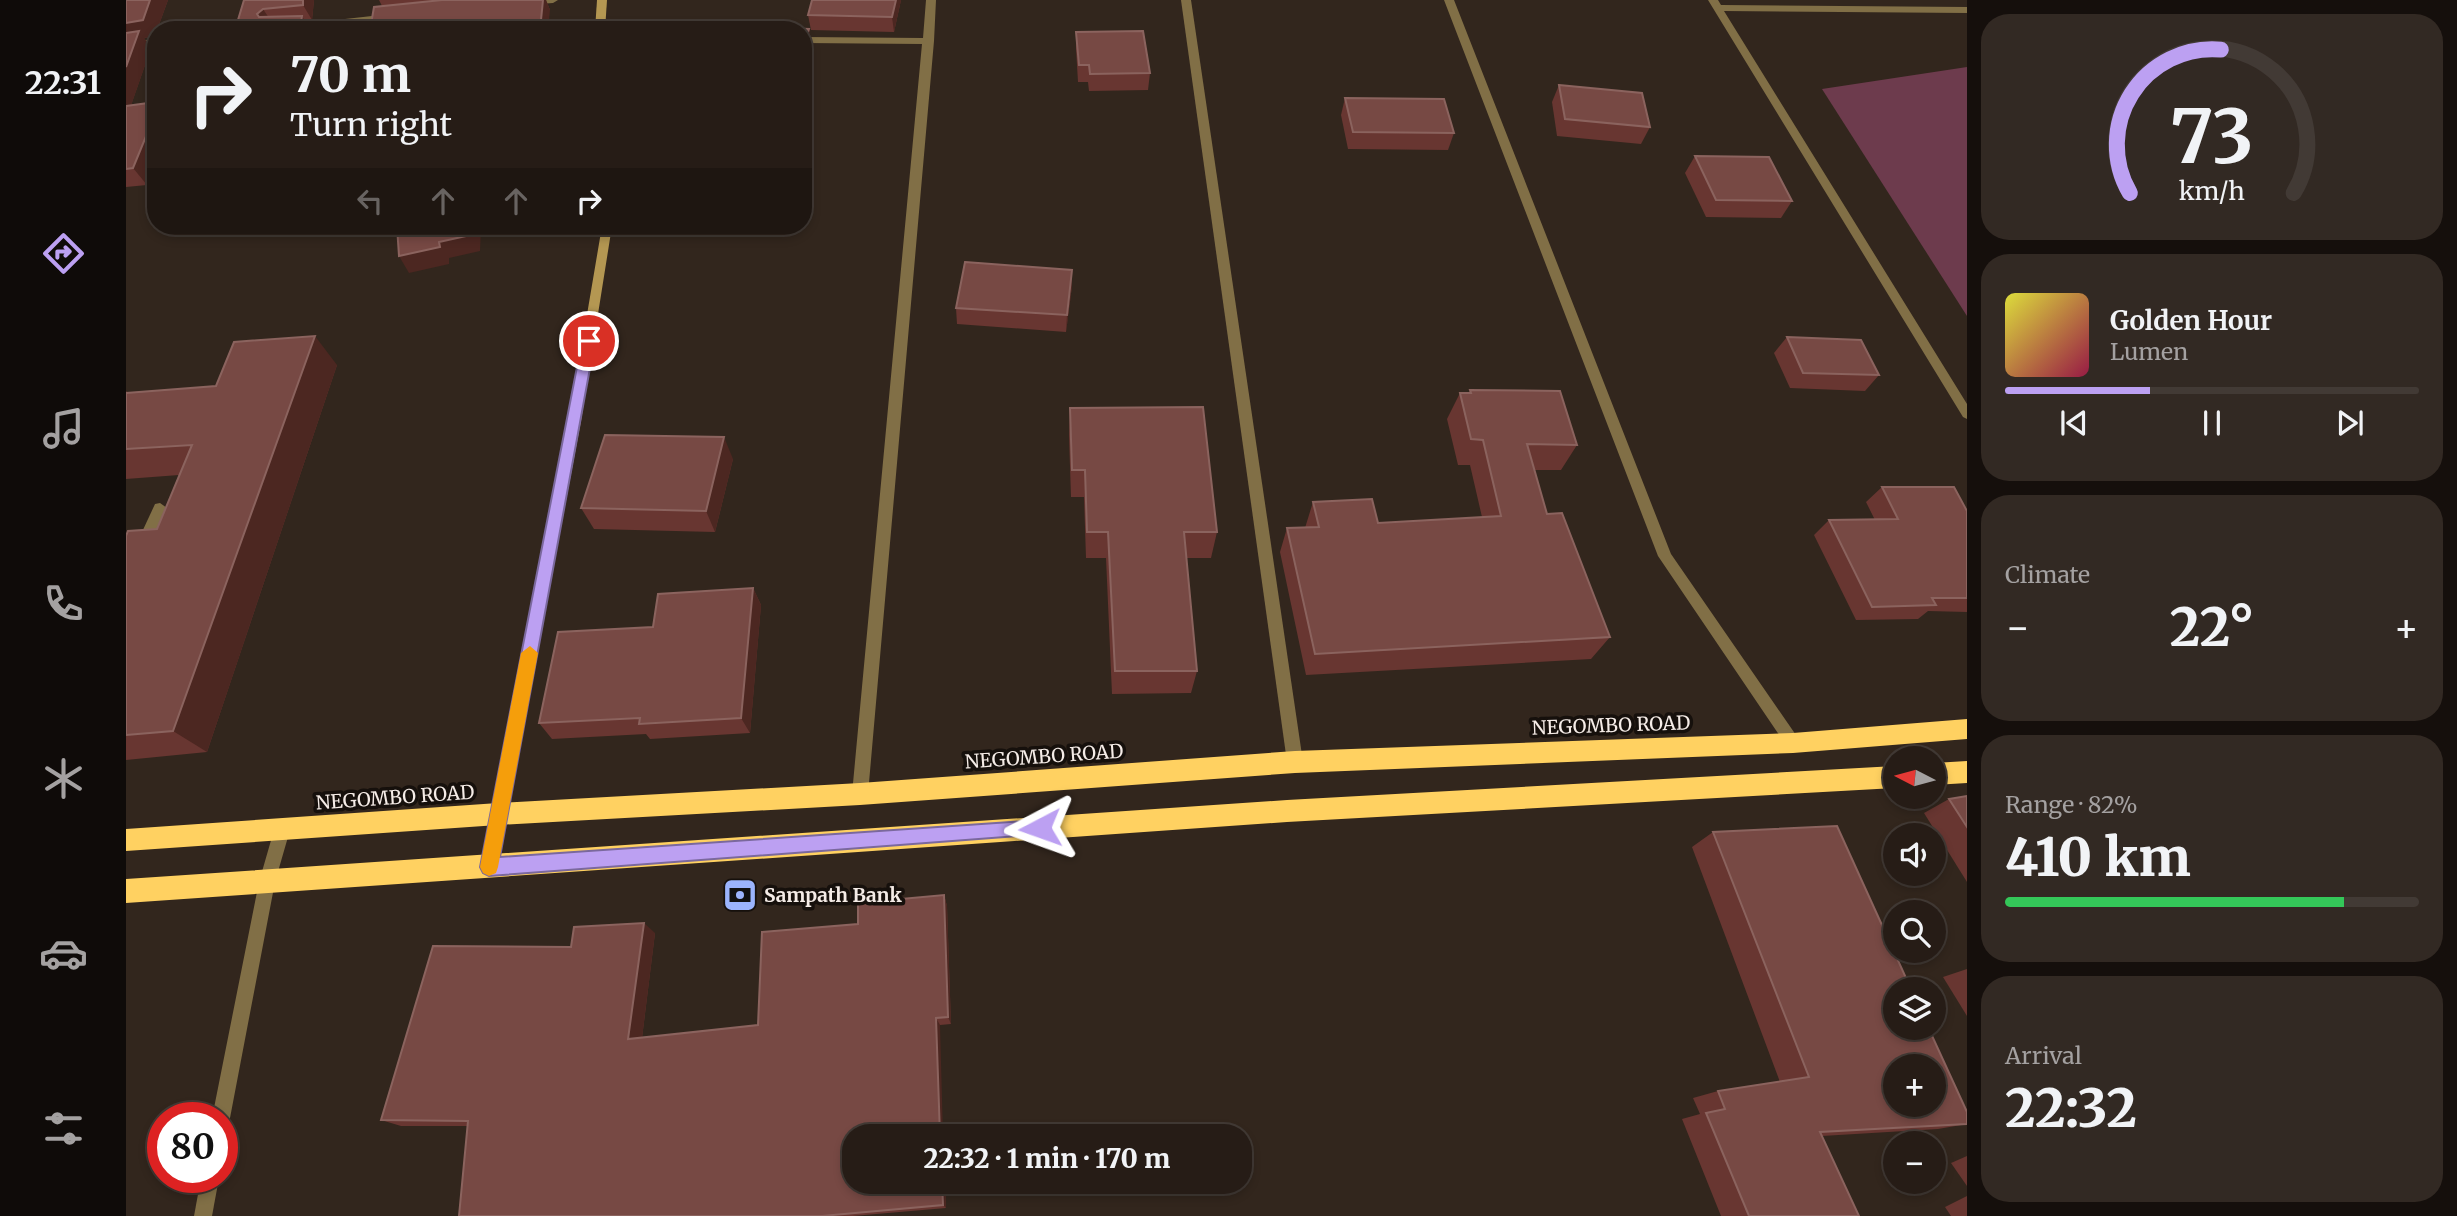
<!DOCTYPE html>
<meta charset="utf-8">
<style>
body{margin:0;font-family:Merriweather,serif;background:#322923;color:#f1f3f6;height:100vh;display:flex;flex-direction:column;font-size:26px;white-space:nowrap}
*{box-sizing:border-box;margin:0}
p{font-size:23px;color:#a4a1a1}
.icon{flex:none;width:38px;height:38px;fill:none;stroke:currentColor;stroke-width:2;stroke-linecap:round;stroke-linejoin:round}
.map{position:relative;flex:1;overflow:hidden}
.drawer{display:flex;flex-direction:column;gap:14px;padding:14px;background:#150f0c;width:490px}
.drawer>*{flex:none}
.top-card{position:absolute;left:21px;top:21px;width:665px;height:214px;border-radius:28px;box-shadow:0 4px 10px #0003,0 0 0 2px #423a35;background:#261c16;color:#f1f3f6;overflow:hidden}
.needle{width:46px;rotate:276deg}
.tools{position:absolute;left:1757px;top:746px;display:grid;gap:14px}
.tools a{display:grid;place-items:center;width:63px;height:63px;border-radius:50%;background:#261c16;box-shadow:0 4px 10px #0003,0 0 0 2px #423a35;font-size:35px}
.speed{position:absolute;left:21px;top:1102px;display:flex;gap:14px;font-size:35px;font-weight:700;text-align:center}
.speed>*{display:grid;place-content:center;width:91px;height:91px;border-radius:50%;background:#261c16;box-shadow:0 4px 10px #0003,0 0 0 2px #423a35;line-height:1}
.speed .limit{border:10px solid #d22;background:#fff;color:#111}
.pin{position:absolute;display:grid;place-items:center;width:60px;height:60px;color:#fff;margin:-30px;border:4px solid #fff;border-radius:50%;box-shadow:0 2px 7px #0007}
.me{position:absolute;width:77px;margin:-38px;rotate:266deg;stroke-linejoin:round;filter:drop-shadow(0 0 5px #0008)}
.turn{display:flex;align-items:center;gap:24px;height:147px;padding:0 28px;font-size:32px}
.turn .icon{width:91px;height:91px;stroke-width:2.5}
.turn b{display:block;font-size:49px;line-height:60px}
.lanes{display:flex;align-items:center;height:66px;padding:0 28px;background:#0003;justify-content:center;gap:35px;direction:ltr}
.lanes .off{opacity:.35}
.big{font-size:52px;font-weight:800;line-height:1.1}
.drawer .tile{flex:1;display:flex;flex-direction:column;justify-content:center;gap:10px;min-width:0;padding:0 24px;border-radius:28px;background:#322923}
.drawer .dial{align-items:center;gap:0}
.dial svg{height:182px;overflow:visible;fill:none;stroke:#423a35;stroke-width:7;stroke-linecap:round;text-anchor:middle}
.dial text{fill:#f1f3f6;stroke:none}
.song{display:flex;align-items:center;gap:21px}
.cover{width:84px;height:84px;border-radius:10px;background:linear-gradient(135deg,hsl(60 70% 55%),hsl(340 70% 35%))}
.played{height:7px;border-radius:4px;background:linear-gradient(90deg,#bca0f2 35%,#423a35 35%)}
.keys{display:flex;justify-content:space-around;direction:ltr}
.heat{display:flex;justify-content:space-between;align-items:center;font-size:38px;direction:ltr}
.charge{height:10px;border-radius:5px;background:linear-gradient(90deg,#34c759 82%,#423a35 0)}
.trip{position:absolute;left:716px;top:1124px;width:410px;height:70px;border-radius:28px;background:#261c16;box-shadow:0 4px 10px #0003,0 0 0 2px #423a35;font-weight:800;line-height:70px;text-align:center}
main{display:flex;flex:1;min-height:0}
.menu{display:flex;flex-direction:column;width:126px;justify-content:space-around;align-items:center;background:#0f0b09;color:#a4a1a1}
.menu .icon{width:49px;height:49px}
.menu .selected{color:#bca0f2}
.menu b{font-size:32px;color:#f1f3f6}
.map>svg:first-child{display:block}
.green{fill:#6d3b4d}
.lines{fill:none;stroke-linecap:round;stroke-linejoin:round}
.lane{fill:#816f46;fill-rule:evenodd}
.street{fill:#816f46;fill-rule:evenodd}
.secondary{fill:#b49752;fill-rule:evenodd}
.highway{fill:#ffd161;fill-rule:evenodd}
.wall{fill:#683631}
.shaded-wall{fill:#4c2721}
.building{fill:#774944;stroke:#8b635e;stroke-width:2;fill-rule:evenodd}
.route{fill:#bca0f2;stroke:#7a689d;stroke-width:2}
.slow{fill:#f59e0b}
.labels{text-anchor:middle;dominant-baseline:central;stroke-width:7;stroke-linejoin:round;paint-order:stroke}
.street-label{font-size:19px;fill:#f5ece7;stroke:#16100c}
.poi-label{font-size:19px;font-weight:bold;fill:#f5ece7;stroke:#16100c;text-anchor:start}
</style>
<main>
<nav class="menu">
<b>22:31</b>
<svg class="icon selected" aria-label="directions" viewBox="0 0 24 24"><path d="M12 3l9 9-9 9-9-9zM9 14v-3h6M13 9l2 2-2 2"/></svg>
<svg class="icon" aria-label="music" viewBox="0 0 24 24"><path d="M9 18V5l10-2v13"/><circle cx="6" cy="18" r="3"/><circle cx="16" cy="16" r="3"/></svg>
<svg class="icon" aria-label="phone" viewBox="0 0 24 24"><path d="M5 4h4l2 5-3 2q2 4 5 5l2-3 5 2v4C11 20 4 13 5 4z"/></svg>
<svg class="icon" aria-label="climate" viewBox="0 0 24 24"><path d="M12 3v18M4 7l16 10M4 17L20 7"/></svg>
<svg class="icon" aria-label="car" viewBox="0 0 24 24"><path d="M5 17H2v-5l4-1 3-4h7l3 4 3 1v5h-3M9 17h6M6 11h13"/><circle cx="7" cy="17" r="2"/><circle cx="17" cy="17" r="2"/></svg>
<svg class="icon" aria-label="filters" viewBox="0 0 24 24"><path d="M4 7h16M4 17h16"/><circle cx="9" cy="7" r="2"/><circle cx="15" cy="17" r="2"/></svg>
</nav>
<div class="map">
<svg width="1841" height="1216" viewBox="0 0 1841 1216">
<rect width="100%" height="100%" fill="#32261d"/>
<!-- green -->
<path class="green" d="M1841,67V316L1696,89Z"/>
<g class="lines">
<!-- lane -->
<path class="lane" d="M34,503L41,508L24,545L22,549H12L10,545L29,504Z"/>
<!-- street -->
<g class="street">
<path d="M402,0H432L427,3L399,5V1Z"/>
<path d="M800,0H810L808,41L742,794L739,799L734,801L729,799L726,794L796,44L677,43V37L797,38Z"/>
<path d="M1055,0H1065L1177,762L1174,767L1169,769L1164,767L1161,762Z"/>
<path d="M1318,0H1328L1545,554L1672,738L1675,743L1672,748L1667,750L1662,748L1532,556Z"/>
<path d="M1582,0H1592L1595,5L1841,7V13L1598,11L1841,404V419L1837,417Z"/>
<path d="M264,14L269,17L267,19L174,30H143L147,27Z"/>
<path d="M30,39V45L0,48V42Z"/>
<path d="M156,822L162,825L164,830L149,882L104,1118L101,1124L96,1127V1118H86L133,882L148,830L150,825Z"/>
<path d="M75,1178H93L86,1216H68Z"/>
</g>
<!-- secondary -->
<g class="secondary">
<path d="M471,0H481L479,30H469Z"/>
<path d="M476,226H486L455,421L371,867L369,873L363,875L357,873L355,867L443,421Z"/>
</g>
<!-- highway -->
<g class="highway">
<path d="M1841,719V739L1667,753L1169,773L734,805L372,825L0,851V829L372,803L734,783L1169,751L1667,733Z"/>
<path d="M1841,761V783L1808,785V763Z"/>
<path d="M1769,766V788L1161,822L0,903V879L1161,800Z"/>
</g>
</g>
<!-- wall -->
<g class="wall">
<path d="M0,0H42L31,30H30L29,36L18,38L25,48L5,105L30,102V162L21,185L0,187Z"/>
<path d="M118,0H188L186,20L178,21L184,30H109Z"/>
<path d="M253,0H420L424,10L256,6Z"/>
<path d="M686,0H775L768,32L685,30L682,15Z"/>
<path d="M950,32L1024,73L1022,90L963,91L962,82H952L950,48Z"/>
<path d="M1433,85L1524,127L1515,144L1431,136L1426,102Z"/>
<path d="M1219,98L1328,133L1322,150L1222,149L1215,115Z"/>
<path d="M1569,156L1666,201L1655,218L1580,217L1559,173Z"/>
<path d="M946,270V286L940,332L831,324L830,308Z"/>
<path d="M1661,337L1753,375L1739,391L1664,388L1648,353Z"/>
<path d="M211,365L81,752L0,760V536L31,529L53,475L0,479V391L2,393L90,386Z"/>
<path d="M1344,390L1451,445L1435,470H1408L1421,514L1484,637L1465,659L1180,675L1154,552L1161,528H1179L1187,502L1252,523L1356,517L1344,465H1332L1321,419L1334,393H1343Z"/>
<path d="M944,408L1091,532L1085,558H1060L1071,671L1065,693L986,694L980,558H960L958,497H945L943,436Z"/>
<path d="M607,459L589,532L468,529L455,508Z"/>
<path d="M1756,487L1841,511V612L1802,611L1792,619L1730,620L1688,535L1703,520H1749L1740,502Z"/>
<path d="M627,588L635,605L624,733L524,739L520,734L426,739L413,723L527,627Z"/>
<path d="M1841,796V882L1798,813L1823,799Z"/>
<path d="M1587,832L1841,1112V1124L1812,1129L1696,1136L1733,1216H1595L1556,1119L1574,1114L1567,1098L1592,1091L1654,1082L1566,847Z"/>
<path d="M818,895L821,906L825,1024L814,1025L728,1181H819L820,1208L727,1216H333L342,1126H275L255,1120L445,947L529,933L516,1038L632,1025L732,924Z"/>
<path d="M1841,969V1016L1817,977Z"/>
<path d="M1841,1156V1186L1825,1163Z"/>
<path d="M1841,1196V1216H1825L1819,1207Z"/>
</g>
<!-- shaded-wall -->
<g class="shaded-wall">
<path d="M24,0H42L31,30H30L29,36L18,38L25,48L0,120V23Z"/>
<path d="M177,0H188L186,20L177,5Z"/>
<path d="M417,0H420L424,10L422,30H414Z"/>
<path d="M770,0H775L768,32L766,17Z"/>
<path d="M137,9L147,24L140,30L131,14Z"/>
<path d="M176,16L184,30H174Z"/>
<path d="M683,29L686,46L677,76V48Z"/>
<path d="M30,112V162L21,185L7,168Z"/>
<path d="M345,226H355L354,251L323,258V264L283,273L273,256L313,242Z"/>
<path d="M946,270V286L940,332L941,315Z"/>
<path d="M189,336L211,365L81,752L47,731Z"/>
<path d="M598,437L607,459L589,532L580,511Z"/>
<path d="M627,588L635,605L624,733L615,718Z"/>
<path d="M818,895L821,906L825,1024L822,1017Z"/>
<path d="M518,923L529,933L515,1046L502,1039Z"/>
<path d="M810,1018L814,1025L817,1136H814Z"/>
<path d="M816,1181H819L820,1208L817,1205Z"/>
</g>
<!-- building -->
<g class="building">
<path d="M0,0H24L17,20L0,23Z"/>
<path d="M118,0H177V5L137,9L131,14L133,17L176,16L174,30H109Z"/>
<path d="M316,0H417L414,30H244L248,7Z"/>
<path d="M686,0H770L766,17L682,15Z"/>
<path d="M625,27L683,29L677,48V30H625Z"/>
<path d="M13,31L0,67V33Z"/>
<path d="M1017,31L1024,73L964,74L963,65H953L950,32Z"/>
<path d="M1433,85L1516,93L1524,127L1439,119Z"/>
<path d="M1219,98L1318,99L1328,133L1227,132Z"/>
<path d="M30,102V112L7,168L0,169V106Z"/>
<path d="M1569,156L1643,157L1666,201L1590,200Z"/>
<path d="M271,226H345V235L313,242L314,247L273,256Z"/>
<path d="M839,262L946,270L941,315L830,308Z"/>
<path d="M189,336L47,731L0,735V536L2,531L31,529L66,445L0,449V393L90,386L108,342Z"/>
<path d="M1661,337L1735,340L1753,375L1677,373Z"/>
<path d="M1344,390L1434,391L1451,445L1401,444L1421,514L1436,513L1484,637L1189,654L1161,528L1193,527L1187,502L1246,499L1252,523L1375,516L1357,440L1345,439L1334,393H1345Z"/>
<path d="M1077,407L1091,532H1058L1071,671H989L982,532H961L959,470H946L944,408Z"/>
<path d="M479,435L598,437L580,511L455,508Z"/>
<path d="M1756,487H1828L1841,511V598H1806L1810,605L1746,607L1703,520L1772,519Z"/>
<path d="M627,588L615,718L513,724L514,718L413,723L432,632L527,627L532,594Z"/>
<path d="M1841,796V827L1823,799Z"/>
<path d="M1711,826L1785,989H1769V1027H1802L1841,1112V1124L1694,1132L1733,1216H1623L1580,1113L1599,1109L1592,1091L1683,1077L1587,832ZM1769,1066H1808V1104H1769Z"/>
<path d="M818,895L822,1017L810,1018L814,1136H728V1181H816L817,1205L696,1216H333L342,1121L255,1120L307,946L445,947L448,927L518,923L502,1039L632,1025L636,932L732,924V903Z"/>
</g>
<!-- route -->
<path class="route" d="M463,336L469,341L374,857L914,820L920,822L923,828L920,834L363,876L357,873L354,867L456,341Z"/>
<!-- slow -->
<path class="slow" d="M404,646L412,653L372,867L370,873L363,876L357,873L354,867L395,653Z"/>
<!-- icons -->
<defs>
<g id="bank-square" transform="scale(1.75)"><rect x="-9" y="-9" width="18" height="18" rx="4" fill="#9bb4fd" stroke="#16100c"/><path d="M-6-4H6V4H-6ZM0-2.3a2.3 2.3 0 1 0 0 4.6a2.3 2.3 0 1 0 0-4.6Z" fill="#111"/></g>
</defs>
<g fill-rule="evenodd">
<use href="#bank-square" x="614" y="895"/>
</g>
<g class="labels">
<!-- street labels -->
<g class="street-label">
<text transform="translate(1485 725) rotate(-2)">NEGOMBO ROAD</text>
<text transform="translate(918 756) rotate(-4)">NEGOMBO ROAD</text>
<text transform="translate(269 797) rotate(-4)">NEGOMBO ROAD</text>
</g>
<!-- poi labels -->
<g class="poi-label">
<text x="638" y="895">Sampath Bank</text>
</g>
</g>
</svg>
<div class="tools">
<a><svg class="needle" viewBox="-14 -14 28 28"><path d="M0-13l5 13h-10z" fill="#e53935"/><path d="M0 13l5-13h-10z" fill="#a4a1a1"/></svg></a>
<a><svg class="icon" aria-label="sound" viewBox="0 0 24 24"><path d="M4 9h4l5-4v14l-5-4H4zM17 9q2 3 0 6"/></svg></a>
<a><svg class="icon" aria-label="search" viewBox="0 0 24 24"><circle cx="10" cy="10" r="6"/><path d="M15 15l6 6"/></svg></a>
<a><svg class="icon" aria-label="layers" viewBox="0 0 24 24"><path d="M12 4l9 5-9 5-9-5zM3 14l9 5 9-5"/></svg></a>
<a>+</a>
<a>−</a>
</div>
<div class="speed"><div class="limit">80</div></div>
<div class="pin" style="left:463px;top:341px;background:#d93025"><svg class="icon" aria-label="arrive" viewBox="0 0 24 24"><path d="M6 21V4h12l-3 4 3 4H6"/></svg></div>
<svg class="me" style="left:914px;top:828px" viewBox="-20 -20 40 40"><path d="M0-17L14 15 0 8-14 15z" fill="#bca0f2" stroke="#fff" stroke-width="4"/></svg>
<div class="trip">22:32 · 1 min · 170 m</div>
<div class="top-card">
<div class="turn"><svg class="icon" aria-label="right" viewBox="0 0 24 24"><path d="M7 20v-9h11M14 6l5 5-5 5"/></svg><div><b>70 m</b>Turn right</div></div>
<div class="lanes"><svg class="icon off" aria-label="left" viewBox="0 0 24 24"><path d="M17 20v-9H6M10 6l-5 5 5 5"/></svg><svg class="icon off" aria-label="ahead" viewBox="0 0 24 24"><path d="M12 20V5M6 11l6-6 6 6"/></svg><svg class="icon off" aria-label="ahead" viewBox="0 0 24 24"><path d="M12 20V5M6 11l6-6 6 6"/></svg><svg class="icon" aria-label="right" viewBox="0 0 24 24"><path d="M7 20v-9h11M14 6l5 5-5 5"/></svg></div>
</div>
</div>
<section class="drawer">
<div class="tile dial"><svg viewBox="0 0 100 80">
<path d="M14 69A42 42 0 1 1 86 69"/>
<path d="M14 69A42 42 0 0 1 54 6" stroke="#bca0f2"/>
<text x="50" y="56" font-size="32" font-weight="700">73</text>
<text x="50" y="72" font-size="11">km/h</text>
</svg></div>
<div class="tile">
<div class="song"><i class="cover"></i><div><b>Golden Hour</b><p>Lumen</p></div></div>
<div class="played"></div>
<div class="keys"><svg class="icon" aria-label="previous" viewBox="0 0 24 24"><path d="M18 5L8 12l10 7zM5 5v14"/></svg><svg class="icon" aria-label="pause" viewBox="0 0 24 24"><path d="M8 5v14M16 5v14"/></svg><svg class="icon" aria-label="next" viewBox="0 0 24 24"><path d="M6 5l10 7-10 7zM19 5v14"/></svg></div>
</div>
<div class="tile"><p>Climate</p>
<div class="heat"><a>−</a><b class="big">22°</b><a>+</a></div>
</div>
<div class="tile"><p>Range · 82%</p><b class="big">410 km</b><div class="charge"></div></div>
<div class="tile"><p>Arrival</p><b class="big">22:32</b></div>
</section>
</main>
